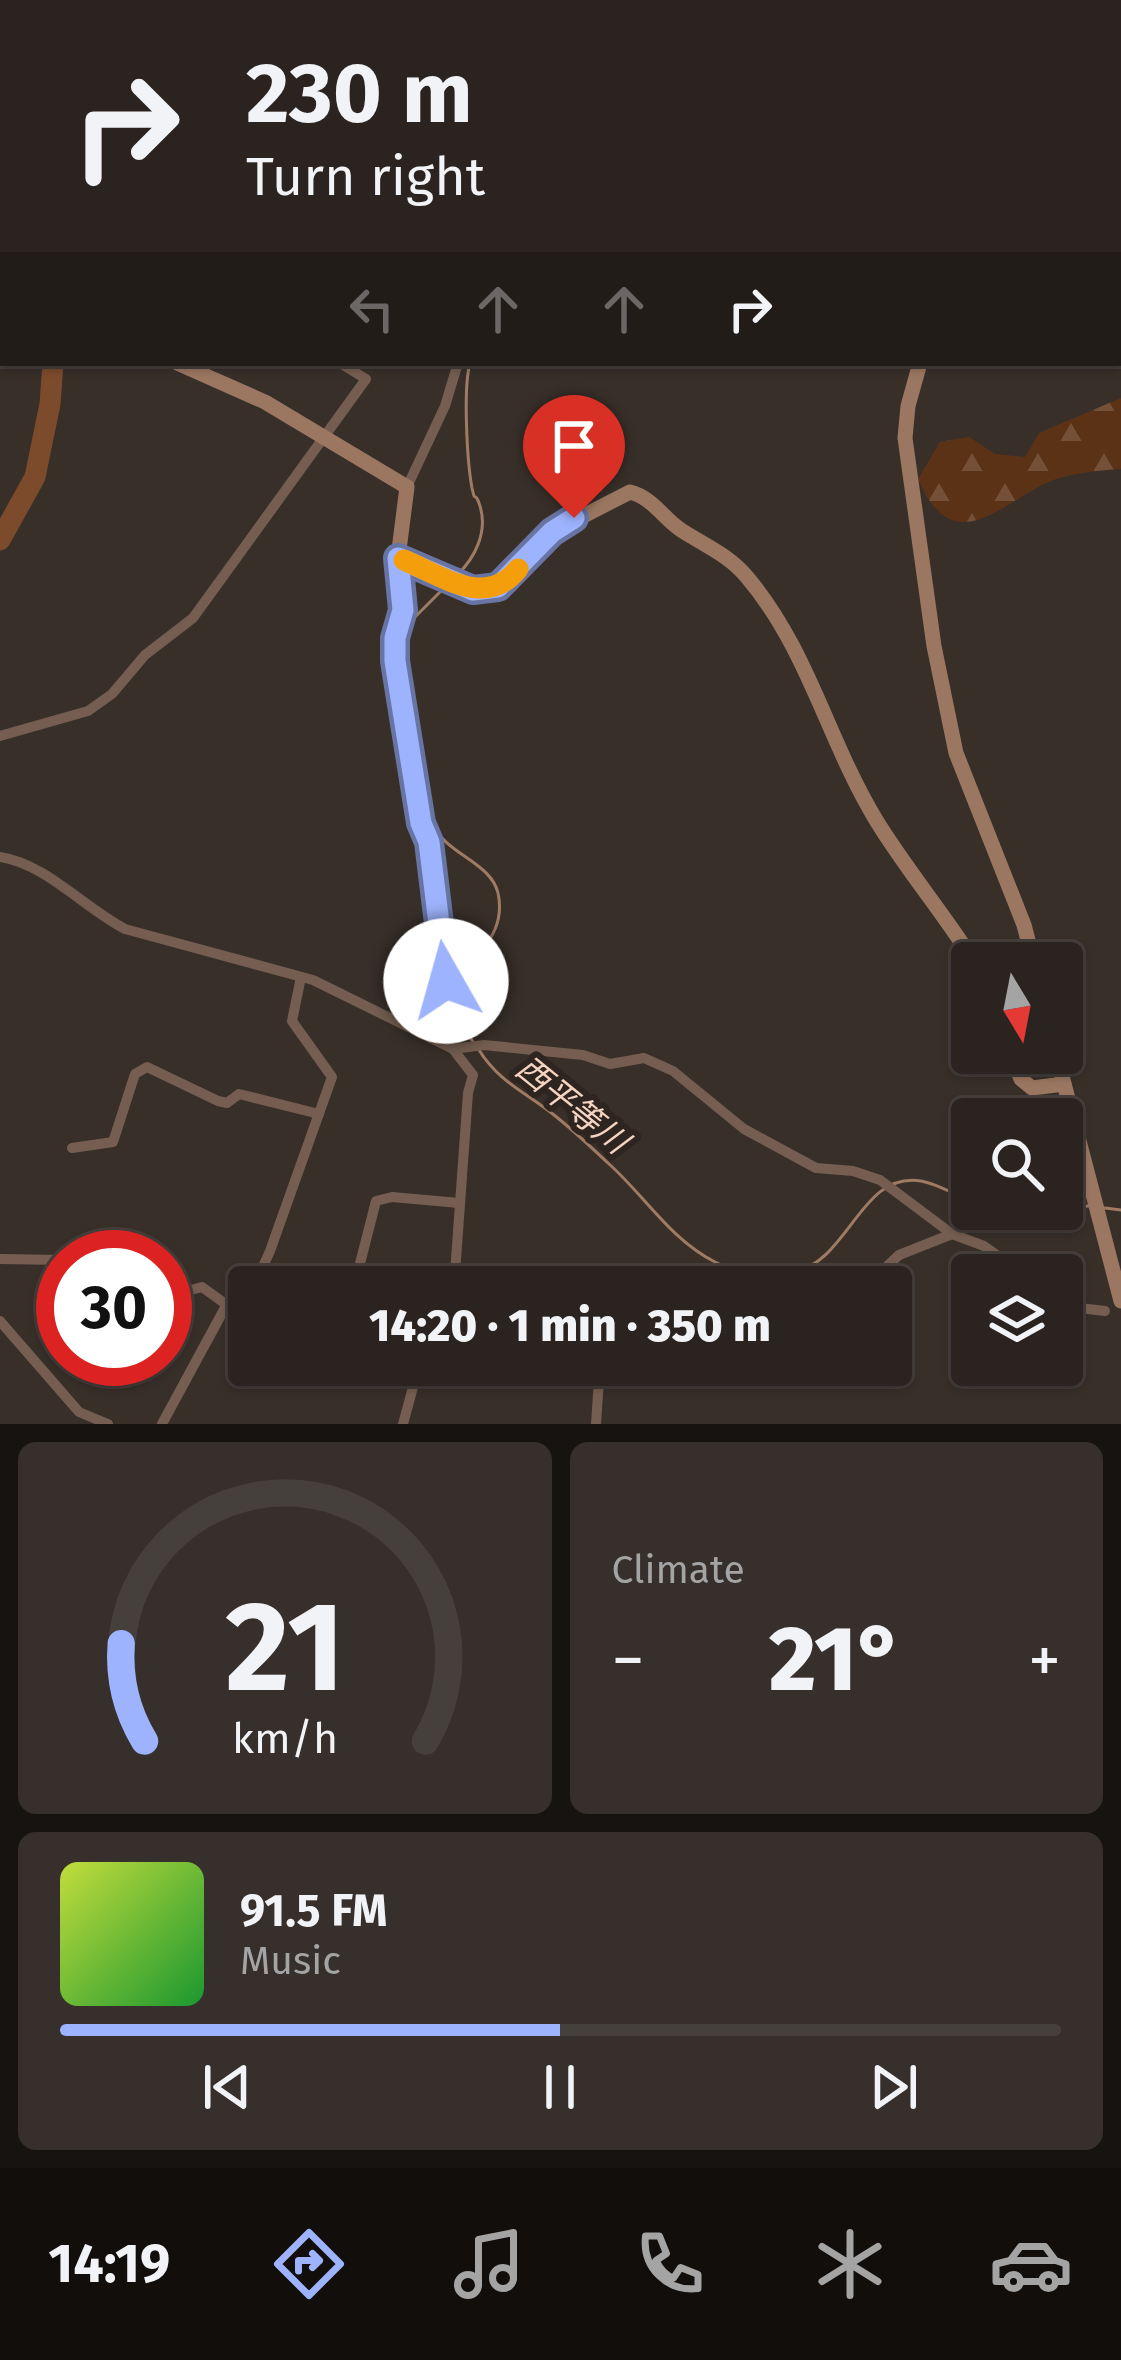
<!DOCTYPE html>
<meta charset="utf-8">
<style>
body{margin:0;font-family:"Fira Sans","Noto Sans JP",sans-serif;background:#362f2c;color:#f1f3f6;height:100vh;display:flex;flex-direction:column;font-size:45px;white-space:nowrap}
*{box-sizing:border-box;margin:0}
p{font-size:39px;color:#a5a4a4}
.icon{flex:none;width:66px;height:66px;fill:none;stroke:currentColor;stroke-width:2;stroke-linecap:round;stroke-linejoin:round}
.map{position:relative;height:1424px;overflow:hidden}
.panel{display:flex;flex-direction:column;gap:18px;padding:18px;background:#171311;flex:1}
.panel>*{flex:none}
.hud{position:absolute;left:0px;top:0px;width:1122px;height:366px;box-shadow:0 3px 9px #0004,0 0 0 3px #46403d;background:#2a231f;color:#f1f3f6;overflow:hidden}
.needle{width:78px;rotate:170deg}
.controls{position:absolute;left:951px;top:942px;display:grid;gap:24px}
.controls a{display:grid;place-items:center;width:132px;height:132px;border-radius:12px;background:#2a231f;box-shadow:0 3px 9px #0004,0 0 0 3px #46403d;font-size:60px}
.speed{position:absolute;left:36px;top:1230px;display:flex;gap:24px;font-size:60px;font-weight:700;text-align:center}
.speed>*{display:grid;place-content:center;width:156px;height:156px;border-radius:50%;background:#2a231f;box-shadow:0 3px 9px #0004,0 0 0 3px #46403d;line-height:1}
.speed .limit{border:18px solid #d22;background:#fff;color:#111}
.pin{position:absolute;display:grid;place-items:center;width:102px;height:102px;color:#fff;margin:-123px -51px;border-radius:50% 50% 50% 0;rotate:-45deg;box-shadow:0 0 12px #0007}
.pin .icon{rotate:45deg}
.me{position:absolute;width:132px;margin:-66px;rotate:353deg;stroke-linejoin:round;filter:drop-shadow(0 0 9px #0008)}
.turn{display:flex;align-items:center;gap:42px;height:252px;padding:0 48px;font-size:54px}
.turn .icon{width:156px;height:156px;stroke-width:2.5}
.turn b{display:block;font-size:84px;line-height:102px}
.lanes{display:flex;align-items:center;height:114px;padding:0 48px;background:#0003;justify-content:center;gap:60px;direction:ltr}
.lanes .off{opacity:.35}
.big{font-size:90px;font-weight:800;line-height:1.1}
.panel .tile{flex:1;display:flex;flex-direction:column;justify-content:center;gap:18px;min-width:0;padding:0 42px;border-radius:18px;background:#362f2c}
.panel .dial{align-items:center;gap:0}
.dial svg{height:312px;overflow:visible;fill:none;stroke:#46403d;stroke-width:7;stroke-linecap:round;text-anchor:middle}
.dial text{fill:#f1f3f6;stroke:none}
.song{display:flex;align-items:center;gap:36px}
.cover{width:144px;height:144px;border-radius:18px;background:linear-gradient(135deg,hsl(70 70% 55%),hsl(130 70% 35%))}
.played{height:12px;border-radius:6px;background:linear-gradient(90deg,#9eb3fd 50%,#46403d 50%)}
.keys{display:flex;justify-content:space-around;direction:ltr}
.heat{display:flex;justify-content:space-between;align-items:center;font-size:66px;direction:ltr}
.panel .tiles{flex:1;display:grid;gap:18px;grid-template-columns:1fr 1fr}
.tile:last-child{grid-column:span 2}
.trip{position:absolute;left:228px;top:1266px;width:684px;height:120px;border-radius:12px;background:#2a231f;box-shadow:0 3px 9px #0004,0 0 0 3px #46403d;font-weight:800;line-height:120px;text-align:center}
.menu{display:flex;height:192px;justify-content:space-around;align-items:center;background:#110e0c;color:#a5a4a4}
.menu .icon{width:84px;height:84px}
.menu .selected{color:#9eb3fd}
.menu b{font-size:54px;color:#f1f3f6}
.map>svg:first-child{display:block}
.forest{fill:url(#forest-firs)}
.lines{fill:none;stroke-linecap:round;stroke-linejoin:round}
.stream{stroke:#9f7b64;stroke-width:3}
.river{stroke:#7c4b2c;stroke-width:21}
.street{stroke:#755e51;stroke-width:10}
.secondary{stroke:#9b7762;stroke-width:15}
.highway{stroke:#d29b7a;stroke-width:21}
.route-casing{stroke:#6774a4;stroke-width:30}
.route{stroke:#9eb3fd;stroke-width:21}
.slow{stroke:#f59e0b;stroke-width:21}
.labels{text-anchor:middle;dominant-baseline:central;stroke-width:12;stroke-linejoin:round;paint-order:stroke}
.water-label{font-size:33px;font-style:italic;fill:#f5d5c2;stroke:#2e2520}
</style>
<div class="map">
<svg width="1121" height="1424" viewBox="0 0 1121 1424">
<defs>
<pattern id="forest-firs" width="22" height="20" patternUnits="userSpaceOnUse" patternTransform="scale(3)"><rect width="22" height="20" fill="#5c3216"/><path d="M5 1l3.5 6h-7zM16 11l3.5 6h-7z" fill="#745038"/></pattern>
</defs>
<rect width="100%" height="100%" fill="#382f29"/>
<!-- forest -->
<path class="forest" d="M1121,398V469C1101,470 1075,473 1056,479C1005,497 955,566 918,479L940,442L969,437L995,454L1025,457L1039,433Z"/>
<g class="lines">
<!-- stream -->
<g class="stream">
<path d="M542,0V3"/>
<path d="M457,575C475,558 488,532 480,506C474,488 476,506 472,488C467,461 463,388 470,363"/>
<path d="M446,586L406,626L402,650L433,824C445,854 491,862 498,893C512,957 426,968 473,1042"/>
<path d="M479,1050C499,1082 525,1092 554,1115C573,1130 591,1147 608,1163C645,1196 670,1239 715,1262C738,1274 769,1278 795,1272C850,1259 861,1171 921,1181C938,1184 956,1195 972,1202"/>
<path d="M1062,1207L1089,1206"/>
<path d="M1105,1208L1121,1210"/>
<path d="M997,1209H1034"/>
</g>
<!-- river -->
<g class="river">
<path d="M456,3L461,0"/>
<path d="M0,540L35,477L50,404L53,363"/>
</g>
<!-- street -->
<g class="street">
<path d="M477,0L480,3"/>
<path d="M60,3L62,0"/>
<path d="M0,100L3,95"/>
<path d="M407,487L445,406L458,363"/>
<path d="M398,558L403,610L395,637V661L421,823L429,842L446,981L433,1036"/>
<path d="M0,736L88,711L112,694L145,655L193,618L366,379L340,363"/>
<path d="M0,857C46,864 83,907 125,929L313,980L453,1049L484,1045L583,1055L610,1064L644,1058L673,1071L744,1129L816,1168L853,1171L880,1180L952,1234L984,1246L1025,1275"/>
<path d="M453,1049L473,1075L468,1093L454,1287"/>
<path d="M72,1148L113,1142L135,1074L147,1067L218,1101L227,1103L239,1094L319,1114"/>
<path d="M103,1257L112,1254L125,1257"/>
<path d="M0,1259L63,1260"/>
<path d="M165,1287L187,1291L202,1287L227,1305"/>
<path d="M354,1287L376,1201L392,1197L459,1203"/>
<path d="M865,1287L899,1255L952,1234"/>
<path d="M236,1304L261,1271L270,1251L332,1077L292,1021L301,977"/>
<path d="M1062,1306L1105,1311"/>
<path d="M0,1321L79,1412L108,1424"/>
<path d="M162,1424L227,1304L249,1308"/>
<path d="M403,1424L419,1365"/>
<path d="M596,1424L599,1379L616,1365"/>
</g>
<!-- secondary -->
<g class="secondary">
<path d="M1069,3V0"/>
<path d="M0,339L3,340"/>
<path d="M177,363L265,402L407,487L398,558L473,590L498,587L552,532L630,492C653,498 662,517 681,530C704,545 729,555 747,577C808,649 828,741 876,820C906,869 944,914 975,963"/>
<path d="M920,363L908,406L905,438L934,646L956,753L1024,925L1034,963"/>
<path d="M1011,1053L1021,1079L1032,1088L1064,1084"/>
<path d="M1056,1053L1121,1301"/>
</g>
<!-- highway -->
<g class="highway">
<path d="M12,3L14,0"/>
<path d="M32,3L34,0"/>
<path d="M0,22L3,17"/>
<path d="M0,52L3,47"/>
</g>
</g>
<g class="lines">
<!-- route casing -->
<g class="route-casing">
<path id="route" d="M446,981L429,842L421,823L395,661V638L403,610L398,558L473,590L498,587L552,532L574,518"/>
</g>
<!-- route -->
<use href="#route" class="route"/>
<!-- slow -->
<path class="slow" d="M404,560C442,576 486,609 518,569"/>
</g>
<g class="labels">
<!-- water labels -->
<g class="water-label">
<text transform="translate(572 1105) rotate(39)">西平等川</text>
</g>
</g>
</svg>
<div class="controls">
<a><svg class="needle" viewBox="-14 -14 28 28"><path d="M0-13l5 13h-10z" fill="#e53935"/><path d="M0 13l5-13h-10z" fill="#a5a4a4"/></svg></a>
<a><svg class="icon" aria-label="search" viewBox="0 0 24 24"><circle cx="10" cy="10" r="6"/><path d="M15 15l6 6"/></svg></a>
<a><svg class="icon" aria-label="layers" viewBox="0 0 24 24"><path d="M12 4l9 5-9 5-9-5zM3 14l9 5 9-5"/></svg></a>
</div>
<div class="speed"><div class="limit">30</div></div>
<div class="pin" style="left:574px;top:518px;background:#d93025"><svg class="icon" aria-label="arrive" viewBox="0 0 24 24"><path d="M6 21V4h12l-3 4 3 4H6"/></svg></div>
<svg class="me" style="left:446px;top:981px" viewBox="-20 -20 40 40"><circle r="19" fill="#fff"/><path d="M0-13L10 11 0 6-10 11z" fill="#9eb3fd"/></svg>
<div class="trip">14:20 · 1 min · 350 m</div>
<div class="hud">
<div class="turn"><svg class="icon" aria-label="right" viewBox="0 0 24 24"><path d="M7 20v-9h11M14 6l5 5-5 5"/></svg><div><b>230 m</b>Turn right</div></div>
<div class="lanes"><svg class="icon off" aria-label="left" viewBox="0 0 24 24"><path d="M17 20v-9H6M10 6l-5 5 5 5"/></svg><svg class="icon off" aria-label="ahead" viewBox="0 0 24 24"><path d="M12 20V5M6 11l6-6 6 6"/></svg><svg class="icon off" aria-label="ahead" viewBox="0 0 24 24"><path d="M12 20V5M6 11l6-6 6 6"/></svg><svg class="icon" aria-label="right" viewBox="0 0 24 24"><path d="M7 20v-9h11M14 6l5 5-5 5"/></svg></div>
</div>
</div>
<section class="panel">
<div class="tiles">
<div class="tile dial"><svg viewBox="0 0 100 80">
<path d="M14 69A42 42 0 1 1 86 69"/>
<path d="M14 69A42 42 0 0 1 8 44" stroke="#9eb3fd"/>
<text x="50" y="56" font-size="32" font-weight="700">21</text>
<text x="50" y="72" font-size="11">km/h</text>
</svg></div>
<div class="tile"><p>Climate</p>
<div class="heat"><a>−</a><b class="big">21°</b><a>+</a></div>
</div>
<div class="tile">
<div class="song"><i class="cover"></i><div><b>91.5 FM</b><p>Music</p></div></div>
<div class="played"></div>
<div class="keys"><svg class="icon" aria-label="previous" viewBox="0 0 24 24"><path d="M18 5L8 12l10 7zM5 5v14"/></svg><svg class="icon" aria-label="pause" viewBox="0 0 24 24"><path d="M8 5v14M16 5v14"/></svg><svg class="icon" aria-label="next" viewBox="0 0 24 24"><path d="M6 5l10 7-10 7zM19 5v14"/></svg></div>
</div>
</div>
</section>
<nav class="menu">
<b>14:19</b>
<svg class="icon selected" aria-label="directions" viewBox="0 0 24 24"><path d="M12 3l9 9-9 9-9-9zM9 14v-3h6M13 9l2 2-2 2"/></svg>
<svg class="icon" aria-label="music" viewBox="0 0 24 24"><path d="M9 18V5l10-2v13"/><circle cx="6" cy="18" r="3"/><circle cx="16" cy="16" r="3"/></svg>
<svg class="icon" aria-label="phone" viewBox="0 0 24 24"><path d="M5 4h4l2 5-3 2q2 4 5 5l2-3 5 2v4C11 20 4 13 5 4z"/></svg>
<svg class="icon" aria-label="climate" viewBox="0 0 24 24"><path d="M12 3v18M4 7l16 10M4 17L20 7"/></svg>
<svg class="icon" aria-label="car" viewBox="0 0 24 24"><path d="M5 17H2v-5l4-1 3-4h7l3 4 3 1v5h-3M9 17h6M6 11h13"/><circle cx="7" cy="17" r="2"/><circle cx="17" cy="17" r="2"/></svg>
</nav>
